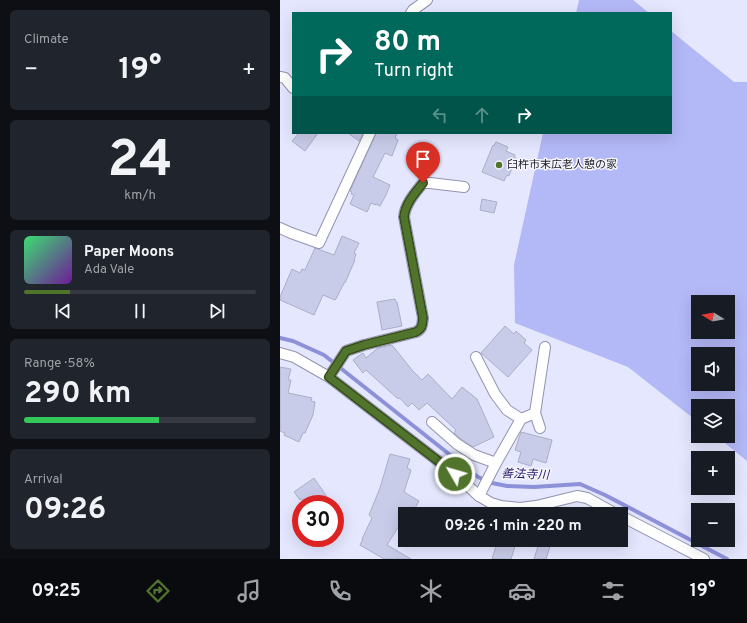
<!DOCTYPE html>
<meta charset="utf-8">
<style>
body{margin:0;font-family:Overpass,"Noto Sans JP",sans-serif;background:#20242c;color:#f1f3f6;height:100vh;display:flex;flex-direction:column;font-size:15px;white-space:nowrap}
*{box-sizing:border-box;margin:0}
p{font-size:13px;color:#9ea1a6}
.icon{flex:none;width:22px;height:22px;fill:none;stroke:currentColor;stroke-width:2;stroke-linecap:round;stroke-linejoin:round}
.map{position:relative;flex:1;overflow:hidden}
.sheet{display:flex;flex-direction:column;gap:10px;padding:10px;background:#0d0f14;width:280px}
.sheet>*{flex:none}
.guide{position:absolute;left:12px;top:12px;width:380px;height:122px;border-radius:0px;box-shadow:0 4px 16px #0002;background:#00695c;color:#fff;overflow:hidden}
.needle{width:26px;rotate:281deg}
.controls{position:absolute;left:411px;top:295px;display:grid;gap:8px}
.controls a{display:grid;place-items:center;width:44px;height:44px;border-radius:0px;background:#171b24;box-shadow:0 4px 16px #0002;font-size:20px}
.speed{position:absolute;left:12px;top:495px;display:flex;gap:8px;font-size:20px;font-weight:700;text-align:center}
.speed>*{display:grid;place-content:center;width:52px;height:52px;border-radius:50%;background:#171b24;box-shadow:0 4px 16px #0002;line-height:1}
.speed .limit{border:6px solid #d22;background:#fff;color:#111}
.pin{position:absolute;display:grid;place-items:center;width:34px;height:34px;color:#fff;margin:-41px -17px;border-radius:50% 50% 50% 0;rotate:-45deg;box-shadow:0 0 4px #0007}
.pin .icon{rotate:45deg}
.me{position:absolute;width:44px;margin:-22px;rotate:308deg;stroke-linejoin:round;filter:drop-shadow(0 0 3px #0008)}
.turn{display:flex;align-items:center;gap:14px;height:84px;padding:0 16px;font-size:18px}
.turn .icon{width:52px;height:52px;stroke-width:2.5}
.turn b{display:block;font-size:28px;line-height:34px}
.lanes{display:flex;align-items:center;height:38px;padding:0 16px;background:#0003;justify-content:center;gap:20px;direction:ltr}
.lanes .off{opacity:.35}
.big{font-size:30px;font-weight:700;line-height:1.1}
.sheet .tile{flex:1;display:flex;flex-direction:column;justify-content:center;gap:6px;min-width:0;padding:0 14px;border-radius:6px;background:#20242c}
.sheet .dial{align-items:center;gap:0}
.dial b{font-size:52px;line-height:1}
.song{display:flex;align-items:center;gap:12px}
.cover{width:48px;height:48px;border-radius:6px;background:linear-gradient(135deg,hsl(140 70% 55%),hsl(280 70% 35%))}
.played{height:4px;border-radius:2px;background:linear-gradient(90deg,#51742c 20%,#363941 20%)}
.keys{display:flex;justify-content:space-around;direction:ltr}
.heat{display:flex;justify-content:space-between;align-items:center;font-size:22px;direction:ltr}
.charge{height:6px;border-radius:3px;background:linear-gradient(90deg,#34c759 58%,#363941 0)}
.trip{position:absolute;left:118px;top:507px;width:230px;height:40px;border-radius:0px;background:#171b24;box-shadow:0 4px 16px #0002;font-weight:700;line-height:40px;text-align:center}
.tabs{display:flex;height:64px;justify-content:space-around;align-items:center;background:#090b0e;color:#9ea1a6}
.tabs .icon{width:28px;height:28px}
.tabs .current{color:#51742c}
.tabs b{font-size:18px;color:#f1f3f6}
main{display:flex;flex:1;min-height:0}
.map>svg:first-child{display:block}
.green{fill:#b3b8f7;fill-rule:evenodd}
.lines{fill:none;stroke-linecap:round;stroke-linejoin:round}
.stream{stroke:#8d91da;stroke-width:4}
.building{fill:#c9cce9;stroke:#abaec9}
.street-casing{stroke:#9294b0;stroke-width:12}
.street{stroke:#fff;stroke-width:10}
.route-casing{stroke:#354b1d;stroke-width:10}
.route{stroke:#51742c;stroke-width:7}
.poi-dot{fill:#51742c;stroke:#f5f5fb;stroke-width:1.5}
.labels{text-anchor:middle;dominant-baseline:central;stroke-width:3;stroke-linejoin:round;paint-order:stroke}
.poi-label{font-size:11px;fill:#1b1c26;stroke:#f5f5fb;text-anchor:start}
.water-label{font-size:12px;font-style:italic;fill:#271a6e;stroke:#f5f5fb}
</style>
<main>
<section class="sheet">
<div class="tile"><p>Climate</p>
<div class="heat"><a>−</a><b class="big">19°</b><a>+</a></div>
</div>
<div class="tile dial"><b>24</b><p>km/h</p></div>
<div class="tile">
<div class="song"><i class="cover"></i><div><b>Paper Moons</b><p>Ada Vale</p></div></div>
<div class="played"></div>
<div class="keys"><svg class="icon" aria-label="previous" viewBox="0 0 24 24"><path d="M18 5L8 12l10 7zM5 5v14"/></svg><svg class="icon" aria-label="pause" viewBox="0 0 24 24"><path d="M8 5v14M16 5v14"/></svg><svg class="icon" aria-label="next" viewBox="0 0 24 24"><path d="M6 5l10 7-10 7zM19 5v14"/></svg></div>
</div>
<div class="tile"><p>Range · 58%</p><b class="big">290 km</b><div class="charge"></div></div>
<div class="tile"><p>Arrival</p><b class="big">09:26</b></div>
</section>
<div class="map">
<svg width="467" height="559" viewBox="0 0 467 559">
<rect width="100%" height="100%" fill="#e4e7fe"/>
<!-- green -->
<g class="green">
<path d="M299,0H353L369,13H296Z"/>
<path d="M391,31L454,82H467V461L436,436H448V406H418V422L348,367L235,323L234,265L263,133H391ZM418,302H448V332H418ZM418,354H448V384H418Z"/>
</g>
<g class="lines">
<!-- stream -->
<path class="stream" d="M0,338L13,341L44,355L198,477L212,483L227,486L254,487L300,484L325,495L447,559"/>
</g>
<!-- building -->
<g class="building">
<path d="M19,133H38L25,151L12,141Z"/>
<path d="M68,133H83L79,141Z"/>
<path d="M96,133H117L115,138L118,140L112,156L105,153L93,177L110,185L106,195L100,206L96,204V205L91,203L87,212L70,204L74,195L71,194L72,192L70,191Z"/>
<path d="M216,142L228,147L226,151L235,155L234,157L236,158L229,176L227,175L224,181L202,172L213,145L214,146Z"/>
<path d="M202,199L217,202L214,213L200,210Z"/>
<path d="M62,236L79,243L74,253L76,254L74,260H75L65,283H64L56,299H55V300L43,295L34,315L0,300V297L12,269L20,273L22,269L25,270L35,248L54,255Z"/>
<path d="M115,299L116,302H117L122,326L102,330L97,302Z"/>
<path d="M225,326L234,334L236,331L246,340L244,343L252,350L228,377L201,353Z"/>
<path d="M112,345L132,370L142,380L148,374L172,399L182,387L197,399L214,437L193,447L181,439L174,433L176,430L147,403L139,410L132,403L128,407L120,398L119,399L118,398H117L86,370L83,373L73,360L83,353L86,358L98,348Z"/>
<path d="M0,367L11,369L8,380H11L8,393L32,398L31,401L35,402L33,415L25,433H23L19,442L4,435L5,433L0,431Z"/>
<path d="M241,432L272,440L266,463L253,459L251,466L238,462L241,452L235,450Z"/>
<path d="M110,454L130,459L127,468L131,470L124,492L139,501L133,512L125,508V529L119,526L107,545L131,559H104L80,545L83,539H82L92,518L89,515L100,488Z"/>
<path d="M34,478L47,497L37,504H26L22,499L20,500L14,492Z"/>
<path d="M218,540H237L231,559H212Z"/>
<path d="M260,540H272L266,559H254Z"/>
</g>
<g class="lines">
<!-- street casing -->
<g class="street-casing">
<g id="street">
<path d="M131,13L133,10L147,0"/>
<path d="M0,77L5,78L13,88"/>
<path d="M0,228L11,233L39,243L90,133"/>
<path d="M0,353L14,357L49,377L175,474L199,496L211,503L221,506L240,508L256,506L297,496L307,498L336,514"/>
<path d="M196,357L215,394L227,410L241,419"/>
<path d="M49,377L66,351L84,345L136,332C143,328 142,325 143,318L124,217C125,204 135,193 143,183H150L184,187"/>
<path d="M152,422L177,444L194,455L216,463"/>
<path d="M260,428L255,413L265,347"/>
<path d="M199,496L216,463L241,419L255,413"/>
<path d="M341,516L424,559"/>
</g>
</g>
<!-- street -->
<use href="#street" class="street"/>
</g>
<g class="lines">
<!-- route casing -->
<g class="route-casing">
<path id="route" d="M143,183C135,193 125,204 124,217L143,318C142,325 143,328 136,332L84,345L66,351L49,377L175,474"/>
</g>
<!-- route -->
<use href="#route" class="route"/>
</g>
<!-- markers -->
<circle class="poi-dot" cx="219" cy="165" r="4"/>
<g class="labels">
<!-- poi labels -->
<g class="poi-label">
<text x="227" y="165">臼杵市末広老人憩の家</text>
</g>
<!-- water labels -->
<g class="water-label">
<text transform="translate(245 475) rotate(2)">善法寺川</text>
</g>
</g>
</svg>
<div class="controls">
<a><svg class="needle" viewBox="-14 -14 28 28"><path d="M0-13l5 13h-10z" fill="#e53935"/><path d="M0 13l5-13h-10z" fill="#9ea1a6"/></svg></a>
<a><svg class="icon" aria-label="sound" viewBox="0 0 24 24"><path d="M4 9h4l5-4v14l-5-4H4zM17 9q2 3 0 6"/></svg></a>
<a><svg class="icon" aria-label="layers" viewBox="0 0 24 24"><path d="M12 4l9 5-9 5-9-5zM3 14l9 5 9-5"/></svg></a>
<a>+</a>
<a>−</a>
</div>
<div class="speed"><div class="limit">30</div></div>
<div class="pin" style="left:143px;top:183px;background:#d93025"><svg class="icon" aria-label="arrive" viewBox="0 0 24 24"><path d="M6 21V4h12l-3 4 3 4H6"/></svg></div>
<svg class="me" style="left:175px;top:474px" viewBox="-20 -20 40 40"><circle r="17" fill="#51742c" stroke="#fff" stroke-width="3"/><path d="M0-11L8 9 0 5-8 9z" fill="#fff"/></svg>
<div class="trip">09:26 · 1 min · 220 m</div>
<div class="guide">
<div class="turn"><svg class="icon" aria-label="right" viewBox="0 0 24 24"><path d="M7 20v-9h11M14 6l5 5-5 5"/></svg><div><b>80 m</b>Turn right</div></div>
<div class="lanes"><svg class="icon off" aria-label="left" viewBox="0 0 24 24"><path d="M17 20v-9H6M10 6l-5 5 5 5"/></svg><svg class="icon off" aria-label="ahead" viewBox="0 0 24 24"><path d="M12 20V5M6 11l6-6 6 6"/></svg><svg class="icon" aria-label="right" viewBox="0 0 24 24"><path d="M7 20v-9h11M14 6l5 5-5 5"/></svg></div>
</div>
</div>
</main>
<nav class="tabs">
<b>09:25</b>
<svg class="icon current" aria-label="directions" viewBox="0 0 24 24"><path d="M12 3l9 9-9 9-9-9zM9 14v-3h6M13 9l2 2-2 2"/></svg>
<svg class="icon" aria-label="music" viewBox="0 0 24 24"><path d="M9 18V5l10-2v13"/><circle cx="6" cy="18" r="3"/><circle cx="16" cy="16" r="3"/></svg>
<svg class="icon" aria-label="phone" viewBox="0 0 24 24"><path d="M5 4h4l2 5-3 2q2 4 5 5l2-3 5 2v4C11 20 4 13 5 4z"/></svg>
<svg class="icon" aria-label="climate" viewBox="0 0 24 24"><path d="M12 3v18M4 7l16 10M4 17L20 7"/></svg>
<svg class="icon" aria-label="car" viewBox="0 0 24 24"><path d="M5 17H2v-5l4-1 3-4h7l3 4 3 1v5h-3M9 17h6M6 11h13"/><circle cx="7" cy="17" r="2"/><circle cx="17" cy="17" r="2"/></svg>
<svg class="icon" aria-label="filters" viewBox="0 0 24 24"><path d="M4 7h16M4 17h16"/><circle cx="9" cy="7" r="2"/><circle cx="15" cy="17" r="2"/></svg>
<b>19°</b>
</nav>
